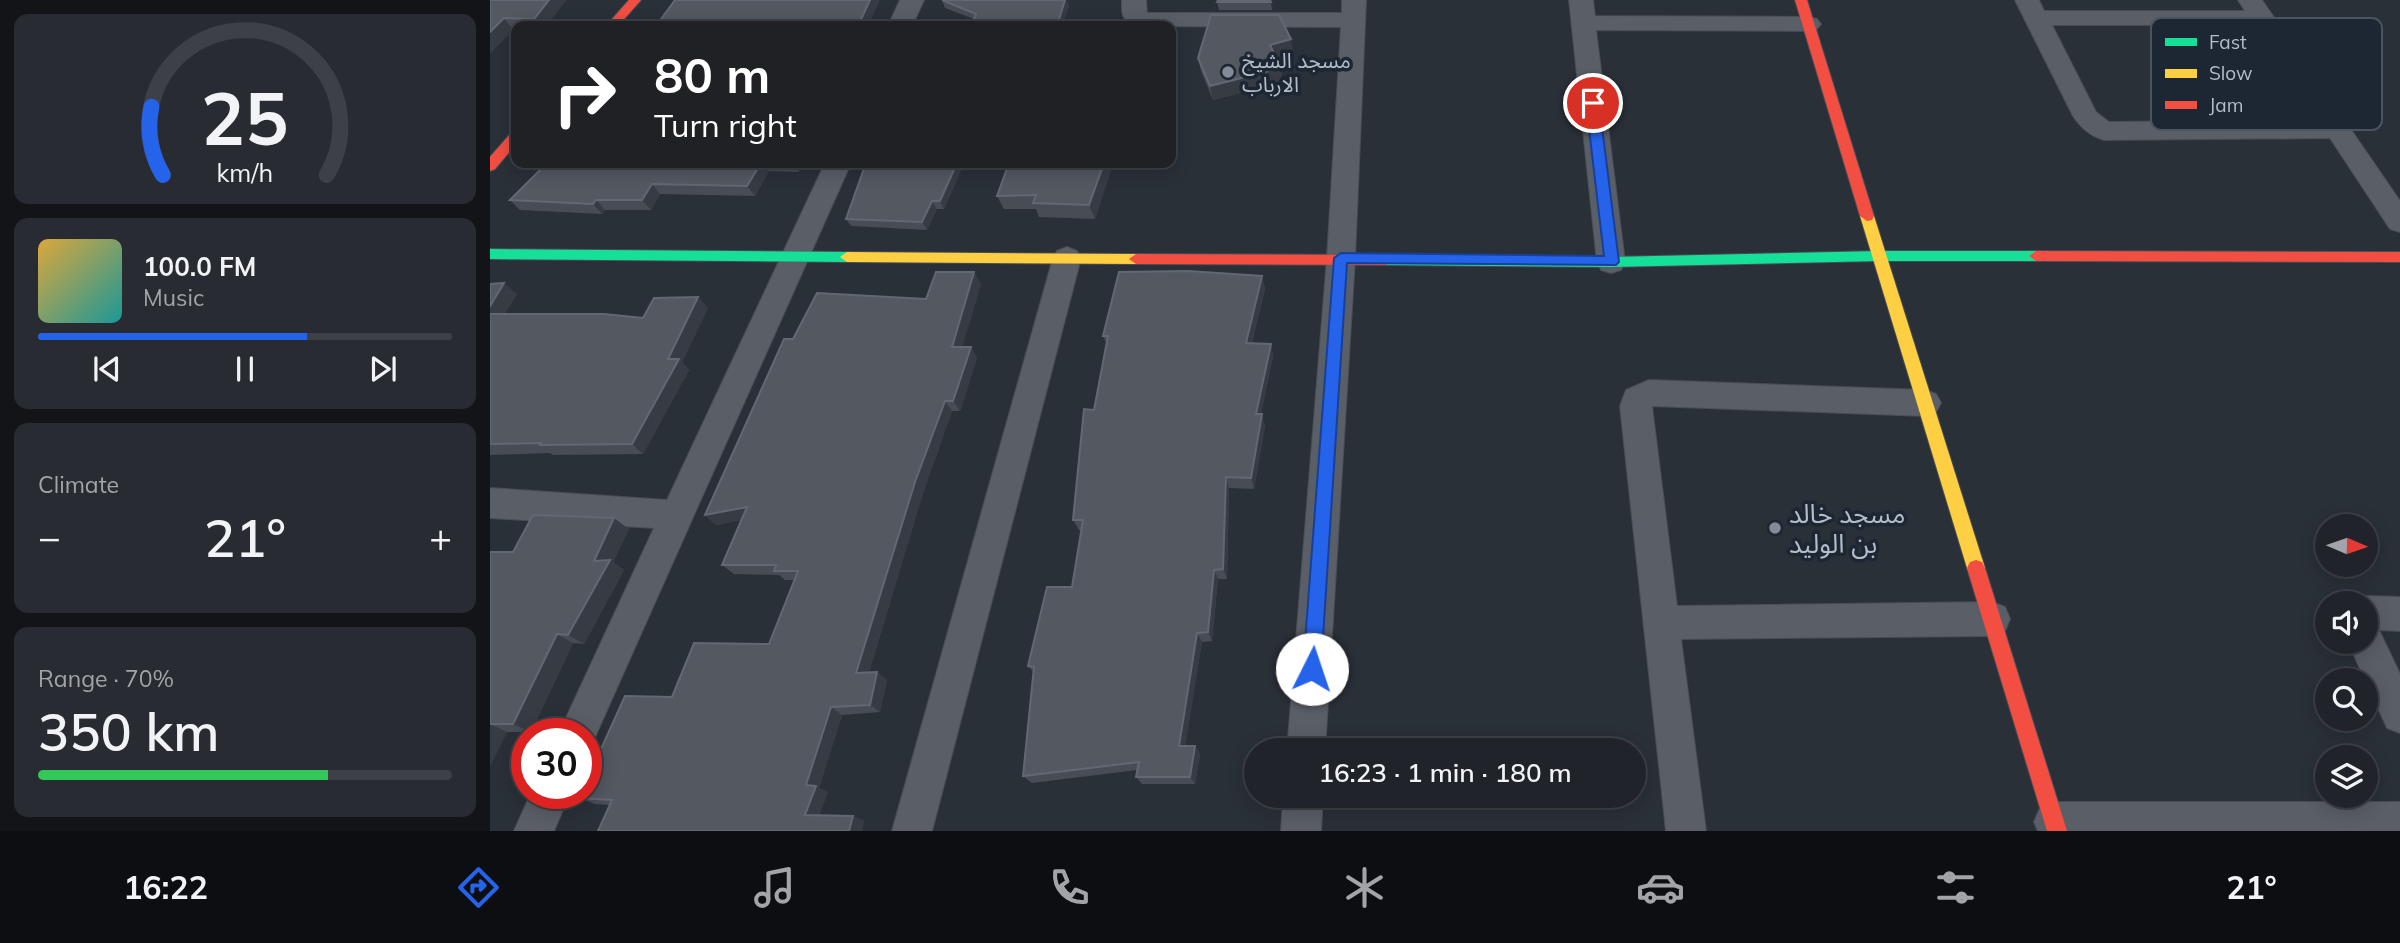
<!DOCTYPE html>
<meta charset="utf-8">
<style>
body{margin:0;font-family:Mulish,"Noto Sans Arabic",sans-serif;background:#282c32;color:#f1f3f6;height:100vh;display:flex;flex-direction:column;font-size:26px;white-space:nowrap}
*{box-sizing:border-box;margin:0}
p{font-size:23px;color:#a2a4a8}
.icon{flex:none;width:38px;height:38px;fill:none;stroke:currentColor;stroke-width:2;stroke-linecap:round;stroke-linejoin:round}
.map{position:relative;flex:1;overflow:hidden}
.details{display:flex;flex-direction:column;gap:14px;padding:14px;background:#121417;width:490px}
.details>*{flex:none}
.top-card{position:absolute;left:21px;top:21px;width:665px;height:147px;border-radius:14px;box-shadow:0 4px 18px #0003,0 0 0 2px #3d4147;background:#202124;color:#fff;overflow:hidden}
.needle{width:46px;rotate:92deg}
.fabs{position:absolute;left:1825px;top:514px;display:grid;gap:14px}
.fabs a{display:grid;place-items:center;width:63px;height:63px;border-radius:50%;background:#20242a;box-shadow:0 4px 18px #0003,0 0 0 2px #3d4147;font-size:35px}
.speed{position:absolute;left:21px;top:718px;display:flex;gap:14px;font-size:35px;font-weight:700;text-align:center}
.speed>*{display:grid;place-content:center;width:91px;height:91px;border-radius:50%;background:#20242a;box-shadow:0 4px 18px #0003,0 0 0 2px #3d4147;line-height:1}
.speed .limit{border:10px solid #d22;background:#fff;color:#111}
.pin{position:absolute;display:grid;place-items:center;width:60px;height:60px;color:#fff;margin:-30px;border:4px solid #fff;border-radius:50%;box-shadow:0 2px 7px #0007}
.me{position:absolute;width:77px;margin:-38px;rotate:4deg;stroke-linejoin:round;filter:drop-shadow(0 0 5px #0008)}
.turn{display:flex;align-items:center;gap:24px;height:147px;padding:0 28px;font-size:32px}
.turn .icon{width:91px;height:91px;stroke-width:2.5}
.turn b{display:block;font-size:49px;line-height:60px}
.big{font-size:52px;font-weight:600;line-height:1.1}
.details .tile{flex:1;display:flex;flex-direction:column;justify-content:center;gap:10px;min-width:0;padding:0 24px;border-radius:14px;background:#282c32}
.details .dial{align-items:center;gap:0}
.dial svg{height:182px;overflow:visible;fill:none;stroke:#3d4147;stroke-width:7;stroke-linecap:round;text-anchor:middle}
.dial text{fill:#f1f3f6;stroke:none}
.song{display:flex;align-items:center;gap:21px}
.cover{width:84px;height:84px;border-radius:10px;background:linear-gradient(135deg,hsl(40 70% 55%),hsl(180 70% 35%))}
.played{height:7px;border-radius:4px;background:linear-gradient(90deg,#2563eb 65%,#3d4147 65%)}
.keys{display:flex;justify-content:space-around;direction:ltr}
.heat{display:flex;justify-content:space-between;align-items:center;font-size:38px;direction:ltr}
.charge{height:10px;border-radius:5px;background:linear-gradient(90deg,#34c759 70%,#3d4147 0)}
.trip{position:absolute;left:754px;top:738px;width:402px;height:70px;border-radius:35px;background:#20242a;box-shadow:0 4px 18px #0003,0 0 0 2px #3d4147;font-weight:600;line-height:70px;text-align:center}
.dock{display:flex;height:112px;justify-content:space-around;align-items:center;background:#0d0e11;color:#a2a4a8}
.dock .icon{width:49px;height:49px}
.dock .selected{color:#2563eb}
.dock b{font-size:32px;color:#f1f3f6}
main{display:flex;flex:1;min-height:0}
.map>svg:first-child{display:block}
.lines{fill:none;stroke-linecap:round;stroke-linejoin:round}
.street-casing{stroke:#484c55;stroke-width:2}
.fast-casing{stroke:#484c55;stroke-width:2}
.slow-casing{stroke:#484c55;stroke-width:2}
.jam-casing{stroke:#484c55;stroke-width:2}
.street{fill:#5a5e66;fill-rule:evenodd}
.fast{fill:#16e098;fill-rule:evenodd}
.slow{fill:#ffcf43;fill-rule:evenodd}
.jam{fill:#f24e42;fill-rule:evenodd}
.wall{fill:#474c55}
.shaded-wall{fill:#373c44}
.building{fill:#535861;stroke:#626872;stroke-width:2}
.route{fill:#2563eb;stroke:#184099;stroke-width:2}
.poi-dot{fill:#848b96;stroke:#1d2633;stroke-width:2.5}
.labels{text-anchor:middle;dominant-baseline:central;stroke-width:7;stroke-linejoin:round;paint-order:stroke}
.far-poi-label{font-size:21px;fill:#b4bcc9;stroke:#1d2633;text-anchor:start}
.poi-label{font-size:26px;fill:#b4bcc9;stroke:#1d2633;text-anchor:start}
.key{fill:#1d2633;stroke:#4a5360;stroke-width:2}
.key-label{font-size:19px;fill:#b4bcc9}
</style>
<main>
<section class="details">
<div class="tile dial"><svg viewBox="0 0 100 80">
<path d="M14 69A42 42 0 1 1 86 69"/>
<path d="M14 69A42 42 0 0 1 9 39" stroke="#2563eb"/>
<text x="50" y="56" font-size="32" font-weight="700">25</text>
<text x="50" y="72" font-size="11">km/h</text>
</svg></div>
<div class="tile">
<div class="song"><i class="cover"></i><div><b>100.0 FM</b><p>Music</p></div></div>
<div class="played"></div>
<div class="keys"><svg class="icon" aria-label="previous" viewBox="0 0 24 24"><path d="M18 5L8 12l10 7zM5 5v14"/></svg><svg class="icon" aria-label="pause" viewBox="0 0 24 24"><path d="M8 5v14M16 5v14"/></svg><svg class="icon" aria-label="next" viewBox="0 0 24 24"><path d="M6 5l10 7-10 7zM19 5v14"/></svg></div>
</div>
<div class="tile"><p>Climate</p>
<div class="heat"><a>−</a><b class="big">21°</b><a>+</a></div>
</div>
<div class="tile"><p>Range · 70%</p><b class="big">350 km</b><div class="charge"></div></div>
</section>
<div class="map">
<svg width="1910" height="831" viewBox="0 0 1910 831">
<rect width="100%" height="100%" fill="#2a3038"/>
<g class="lines">
<!-- street casing -->
<g class="street-casing">
<g id="street">
<path d="M410,0H434L422,26H398Z"/>
<path d="M632,0H656L657,13H852V0H876L865,258L835,751H797L837,258L851,27L651,26C633,21 631,18 632,0Z"/>
<path d="M1079,0H1103L1105,16L1319,17L1327,19L1331,24L1327,29L1319,31L1106,30L1135,262L1131,270L1121,273L1111,270L1107,262Z"/>
<path d="M1525,0H1549L1554,11H1755L1748,0H1772L1910,201V232L1900,229L1840,138L1614,140C1600,136 1591,128 1583,116ZM1562,25H1765L1828,120L1619,122L1606,112Z"/>
<path d="M335,163H361L101,746L96,748V733H69L164,528L0,518V488L177,500Z"/>
<path d="M577,247L587,251L591,258L442,831H402L563,258L567,251Z"/>
<path d="M1159,380L1435,390L1446,394L1451,403L1446,412L1435,416L1162,406L1187,606L1502,602L1515,607L1520,619L1515,631L1502,636L1191,639L1216,831H1176L1130,406L1136,390Z"/>
<path d="M1876,596L1910,597V631L1889,630L1910,674V733L1897,728L1858,642H1876V604H1862Z"/>
<path d="M41,793H80L64,831H24Z"/>
<path d="M793,796H833L831,831H791Z"/>
<path d="M1564,802H1910V831H1548L1544,822L1550,808Z"/>
</g>
</g>
<!-- fast casing -->
<g class="fast-casing">
<g id="fast">
<path d="M0,249L357,252L364,257L357,262L0,259Z"/>
<path d="M1390,251H1546L1553,256L1546,261H1390L1121,267L896,265L889,260L896,255L1121,257Z"/>
</g>
</g>
<!-- slow casing -->
<g class="slow-casing">
<g id="slow">
<path d="M1377,211L1384,216L1495,568L1492,574L1486,576L1480,574L1477,568L1370,216Z"/>
<path d="M357,252L646,254L653,259L646,264L357,262L350,257Z"/>
</g>
</g>
<!-- jam casing -->
<g class="jam-casing">
<g id="jam">
<path d="M139,0H151L128,26H116Z"/>
<path d="M1305,0H1317L1384,216L1382,220L1377,221L1370,216Z"/>
<path d="M26,132V144L5,169L0,171V157L21,133Z"/>
<path d="M1546,251L1910,252V262L1546,261L1539,256Z"/>
<path d="M646,254L896,255L903,260L896,265L646,264L639,259Z"/>
<path d="M1486,560L1492,562L1495,568L1577,831H1557L1477,568L1480,562Z"/>
</g>
</g>
<!-- street -->
<use href="#street" class="street"/>
<!-- fast -->
<use href="#fast" class="fast"/>
<!-- slow -->
<use href="#slow" class="slow"/>
<!-- jam -->
<use href="#jam" class="jam"/>
</g>
<!-- wall -->
<g class="wall">
<path d="M0,0H76L56,26H26V30H23L0,53Z"/>
<path d="M452,0L579,6L572,26H481L484,19L455,8Z"/>
<path d="M727,2H781L782,10H729Z"/>
<path d="M803,53L786,57L791,68L793,82L723,100L711,71L708,58Z"/>
<path d="M57,163H312L309,172L279,171L265,196L170,194L161,210H115L112,214L30,210L20,200Z"/>
<path d="M474,163L454,209H447L437,230L361,226L356,219Z"/>
<path d="M621,170L605,219L549,217L546,209H514L507,196Z"/>
<path d="M484,272L491,284L472,347H481L487,358L470,411H462L433,493L379,672H387L397,680L390,712L352,715L329,788L338,792L329,815L363,816L374,821L105,804L89,798L182,697L279,644L304,580H295L289,575L244,574L232,565L251,520L226,525L215,515L303,339L436,299Z"/>
<path d="M772,276L775,289L762,343L781,344L783,356L771,414L775,426L764,489L739,488L737,579H728L722,641L712,642L695,746H705L710,754L705,784H652L646,777L647,770L542,783L533,776L544,673L538,666L582,587L591,530H589L583,520L617,345L613,336Z"/>
<path d="M0,284L27,294L14,314L153,318L218,308L192,362L199,370L153,454L63,455L60,453L0,455Z"/>
<path d="M139,529L123,562L134,570L94,644L83,643L41,732H17L0,766V552H23Z"/>
</g>
<!-- shaded-wall -->
<g class="shaded-wall">
<path d="M59,0H76L56,26H51L44,19Z"/>
<path d="M380,0H390L378,26H368Z"/>
<path d="M575,0H577L579,6L572,26H567Z"/>
<path d="M14,18L23,30L0,53V32Z"/>
<path d="M801,39L803,53L782,58L780,45Z"/>
<path d="M791,68L793,82L723,100L720,86Z"/>
<path d="M271,163H274L279,171L265,196L257,186Z"/>
<path d="M303,163H312L309,172Z"/>
<path d="M467,163H474L454,209L450,201Z"/>
<path d="M614,163H619L621,170L605,219L599,205Z"/>
<path d="M162,184L170,194L161,210L152,200Z"/>
<path d="M106,200L115,210L112,214L103,204Z"/>
<path d="M442,201L447,209L437,230L432,222Z"/>
<path d="M484,272L491,284L469,358L462,347Z"/>
<path d="M772,276L775,289L759,355L756,343Z"/>
<path d="M14,283L27,294L8,325L0,319V306Z"/>
<path d="M208,297L218,308L192,362L199,370L153,454L142,444L178,359Z"/>
<path d="M781,344L783,356L769,425L766,414Z"/>
<path d="M481,347L487,358L470,411L463,401Z"/>
<path d="M455,401L462,411L433,493L376,681L366,673L425,482Z"/>
<path d="M772,414L775,426L764,489L761,478Z"/>
<path d="M736,477L739,488L737,579L733,569Z"/>
<path d="M257,507L268,517L226,525L215,515Z"/>
<path d="M124,518L139,529L123,562L134,570L94,644L78,635L104,561Z"/>
<path d="M724,570L728,579L722,641L718,632Z"/>
<path d="M707,633L712,642L694,754L689,746Z"/>
<path d="M67,634L83,643L41,732L23,724Z"/>
<path d="M387,672L397,680L390,712L380,705Z"/>
<path d="M341,707L352,715L329,788L338,792L327,821L315,815L316,785Z"/>
<path d="M0,724L17,732L0,766Z"/>
<path d="M705,746L710,754L705,784L700,777Z"/>
<path d="M363,816L374,821L372,831H359Z"/>
</g>
<!-- building -->
<g class="building">
<path d="M0,0H59L44,19L14,18L0,32Z"/>
<path d="M185,0H380L368,26H166Z"/>
<path d="M452,0H575L567,26H481L486,14Z"/>
<path d="M728,0H780L781,2H727Z"/>
<path d="M721,15H789L801,39L780,45L791,68L720,86L708,58Z"/>
<path d="M57,163H271L257,186L162,184L152,200H106L103,204L20,200Z"/>
<path d="M376,163H467L450,201H442L432,222L356,219Z"/>
<path d="M519,163H614L599,205L543,203L546,195L507,196Z"/>
<path d="M698,271L772,276L756,343L781,344L766,414H772L761,478L736,477L733,569L724,570L718,632L707,633L689,746H705L700,777H646L649,762L533,776L544,667L538,666L557,587H582L593,520H583L594,409L604,410L618,336H613L629,272Z"/>
<path d="M446,272H484L462,347H481L463,401H455L425,482L366,673L387,672L380,705L341,707L316,785L326,786L315,815L363,816L359,831H108L122,800L89,798L91,793H96V782L135,696L182,697L204,643L279,644L308,571H284L286,565H232L257,507L215,515L294,339H303L327,293L436,299Z"/>
<path d="M14,283L0,306V284Z"/>
<path d="M208,297L178,359H189L142,444L50,445L51,443L0,444V314H114L153,318L164,298Z"/>
<path d="M43,515L124,518L104,561L120,560L78,635L67,634L23,724H0V552H23Z"/>
</g>
<!-- route -->
<path class="route" d="M1103,98L1109,103L1129,262L1126,265L857,263L831,669L829,675L822,678L816,675L813,669L844,258L851,253L1114,256L1096,103Z"/>
<!-- markers -->
<g class="poi-dot">
<circle cx="738" cy="72" r="7"/>
<circle cx="1285" cy="528" r="7"/>
</g>
<g class="labels">
<!-- far-poi labels -->
<g class="far-poi-label">
<text x="752" y="60">مسجد الشيخ<tspan x="752" dy="24">الارباب</tspan></text>
</g>
<!-- poi labels -->
<g class="poi-label">
<text x="1299" y="513">مسجد خالد<tspan x="1299" dy="30">بن الوليد</tspan></text>
</g>
</g>
<!-- legend -->
<rect x="1661" y="18" width="231" height="112" rx="10" class="key"/>
<rect x="1675" y="38" width="32" height="8" fill="#16e098"/>
<rect x="1675" y="69" width="32" height="9" fill="#ffcf43"/>
<rect x="1675" y="101" width="32" height="8" fill="#f24e42"/>
<g class="key-label">
<text x="1719" y="49">Fast</text>
<text x="1719" y="80">Slow</text>
<text x="1719" y="112">Jam</text>
</g>
</svg>
<div class="fabs">
<a><svg class="needle" viewBox="-14 -14 28 28"><path d="M0-13l5 13h-10z" fill="#e53935"/><path d="M0 13l5-13h-10z" fill="#a2a4a8"/></svg></a>
<a><svg class="icon" aria-label="sound" viewBox="0 0 24 24"><path d="M4 9h4l5-4v14l-5-4H4zM17 9q2 3 0 6"/></svg></a>
<a><svg class="icon" aria-label="search" viewBox="0 0 24 24"><circle cx="10" cy="10" r="6"/><path d="M15 15l6 6"/></svg></a>
<a><svg class="icon" aria-label="layers" viewBox="0 0 24 24"><path d="M12 4l9 5-9 5-9-5zM3 14l9 5 9-5"/></svg></a>
</div>
<div class="speed"><div class="limit">30</div></div>
<div class="pin" style="left:1103px;top:103px;background:#d93025"><svg class="icon" aria-label="arrive" viewBox="0 0 24 24"><path d="M6 21V4h12l-3 4 3 4H6"/></svg></div>
<svg class="me" style="left:822px;top:669px" viewBox="-20 -20 40 40"><circle r="19" fill="#fff"/><path d="M0-13L10 11 0 6-10 11z" fill="#2563eb"/></svg>
<div class="trip">16:23 · 1 min · 180 m</div>
<div class="top-card">
<div class="turn"><svg class="icon" aria-label="right" viewBox="0 0 24 24"><path d="M7 20v-9h11M14 6l5 5-5 5"/></svg><div><b>80 m</b>Turn right</div></div>
</div>
</div>
</main>
<nav class="dock">
<b>16:22</b>
<svg class="icon selected" aria-label="directions" viewBox="0 0 24 24"><path d="M12 3l9 9-9 9-9-9zM9 14v-3h6M13 9l2 2-2 2"/></svg>
<svg class="icon" aria-label="music" viewBox="0 0 24 24"><path d="M9 18V5l10-2v13"/><circle cx="6" cy="18" r="3"/><circle cx="16" cy="16" r="3"/></svg>
<svg class="icon" aria-label="phone" viewBox="0 0 24 24"><path d="M5 4h4l2 5-3 2q2 4 5 5l2-3 5 2v4C11 20 4 13 5 4z"/></svg>
<svg class="icon" aria-label="climate" viewBox="0 0 24 24"><path d="M12 3v18M4 7l16 10M4 17L20 7"/></svg>
<svg class="icon" aria-label="car" viewBox="0 0 24 24"><path d="M5 17H2v-5l4-1 3-4h7l3 4 3 1v5h-3M9 17h6M6 11h13"/><circle cx="7" cy="17" r="2"/><circle cx="17" cy="17" r="2"/></svg>
<svg class="icon" aria-label="filters" viewBox="0 0 24 24"><path d="M4 7h16M4 17h16"/><circle cx="9" cy="7" r="2"/><circle cx="15" cy="17" r="2"/></svg>
<b>21°</b>
</nav>
